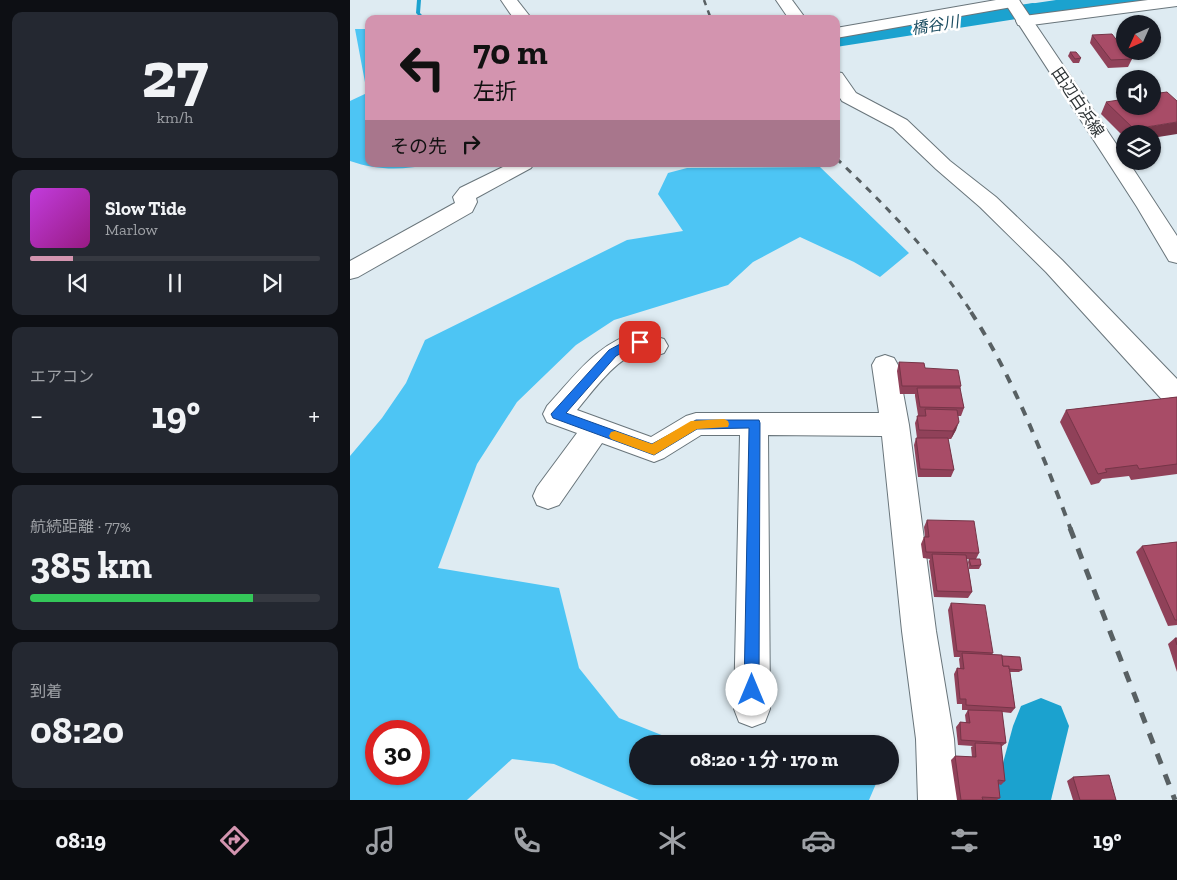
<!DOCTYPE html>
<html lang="ja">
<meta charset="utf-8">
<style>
body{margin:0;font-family:"Zilla Slab","Noto Sans JP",serif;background:#242831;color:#f1f3f6;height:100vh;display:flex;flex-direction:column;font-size:19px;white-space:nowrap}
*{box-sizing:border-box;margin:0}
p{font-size:16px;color:#9ea1a6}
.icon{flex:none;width:28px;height:28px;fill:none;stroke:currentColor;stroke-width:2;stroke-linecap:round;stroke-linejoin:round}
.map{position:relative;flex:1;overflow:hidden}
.sheet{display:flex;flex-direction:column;gap:12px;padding:12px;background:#0d0f14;width:350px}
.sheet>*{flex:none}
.hud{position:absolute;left:15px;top:15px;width:475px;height:152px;border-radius:10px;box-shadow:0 1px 4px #0004;background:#d394af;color:#111;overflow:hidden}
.needle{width:32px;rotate:225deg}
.controls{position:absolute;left:766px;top:15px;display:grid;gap:10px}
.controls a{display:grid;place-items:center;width:45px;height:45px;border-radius:50%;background:#171b24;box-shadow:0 1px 4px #0004;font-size:25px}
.speed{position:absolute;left:15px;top:720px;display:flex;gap:10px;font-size:25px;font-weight:700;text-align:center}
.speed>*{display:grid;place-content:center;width:65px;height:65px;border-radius:50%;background:#171b24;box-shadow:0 1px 4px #0004;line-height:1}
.speed .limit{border:8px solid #d22;background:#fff;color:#111}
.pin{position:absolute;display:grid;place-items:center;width:42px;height:42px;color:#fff;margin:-21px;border-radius:10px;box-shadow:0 2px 8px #0006}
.me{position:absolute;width:55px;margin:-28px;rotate:0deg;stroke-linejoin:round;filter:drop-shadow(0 0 4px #0008)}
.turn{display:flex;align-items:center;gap:18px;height:105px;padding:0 25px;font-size:22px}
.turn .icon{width:65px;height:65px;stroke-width:2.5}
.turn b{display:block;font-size:35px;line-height:42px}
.then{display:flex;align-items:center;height:48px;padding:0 25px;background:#0003;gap:10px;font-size:19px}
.big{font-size:38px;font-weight:700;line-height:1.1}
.sheet .tile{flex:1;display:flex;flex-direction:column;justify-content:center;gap:8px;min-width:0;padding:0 18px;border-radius:10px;background:#242831}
.sheet .dial{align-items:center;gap:0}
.dial b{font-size:65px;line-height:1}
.song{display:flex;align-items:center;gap:15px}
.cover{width:60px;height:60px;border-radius:8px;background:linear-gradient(135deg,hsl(290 70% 55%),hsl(310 70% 35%))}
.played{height:5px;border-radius:2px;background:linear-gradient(90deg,#d394af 15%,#363941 15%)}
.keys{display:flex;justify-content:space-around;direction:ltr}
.heat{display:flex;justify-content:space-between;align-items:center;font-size:28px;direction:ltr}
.charge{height:8px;border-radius:4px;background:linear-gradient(90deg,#34c759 77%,#363941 0)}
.trip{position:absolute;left:279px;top:735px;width:270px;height:50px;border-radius:25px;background:#171b24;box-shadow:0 1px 4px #0004;font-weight:700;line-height:50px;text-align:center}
.tab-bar{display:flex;height:80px;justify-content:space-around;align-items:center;background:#090b0e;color:#9ea1a6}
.tab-bar .icon{width:35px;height:35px}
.tab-bar .selected{color:#d394af}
.tab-bar b{font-size:22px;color:#f1f3f6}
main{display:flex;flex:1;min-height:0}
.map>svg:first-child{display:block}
.forest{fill:#4dc5f4;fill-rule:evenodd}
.water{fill:#1ba2cf}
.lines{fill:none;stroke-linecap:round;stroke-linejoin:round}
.stream{fill:#1ba2cf;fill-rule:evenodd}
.river{fill:#1ba2cf;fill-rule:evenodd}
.street-casing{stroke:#69757b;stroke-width:2}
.secondary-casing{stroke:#69757b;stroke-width:2}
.primary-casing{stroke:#69757b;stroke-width:2}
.street{fill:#fff;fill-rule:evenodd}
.secondary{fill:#fff;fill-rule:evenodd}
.primary{fill:#fff;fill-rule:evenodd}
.rail-far3{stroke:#586063;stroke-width:2.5;stroke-dasharray:5.5 5.5;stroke-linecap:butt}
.rail-far2{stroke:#586063;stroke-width:3;stroke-dasharray:7 7;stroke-linecap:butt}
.rail-far1{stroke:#586063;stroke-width:4;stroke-dasharray:9 9;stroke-linecap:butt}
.rail{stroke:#586063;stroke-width:5;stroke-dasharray:11 11;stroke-linecap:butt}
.wall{fill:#904159}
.shaded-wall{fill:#763548}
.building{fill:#a84c67;stroke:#763548}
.route{fill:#1a73e8;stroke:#114b97}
.slow{fill:#f59e0b}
.labels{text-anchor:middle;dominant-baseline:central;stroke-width:5;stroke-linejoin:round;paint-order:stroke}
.far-water-label{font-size:16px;font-style:italic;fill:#1d4e62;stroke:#fff}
.far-street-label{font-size:16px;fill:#2c3234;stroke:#fff}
</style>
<main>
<section class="sheet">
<div class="tile dial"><b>27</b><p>km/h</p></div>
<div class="tile">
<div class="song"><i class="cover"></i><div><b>Slow Tide</b><p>Marlow</p></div></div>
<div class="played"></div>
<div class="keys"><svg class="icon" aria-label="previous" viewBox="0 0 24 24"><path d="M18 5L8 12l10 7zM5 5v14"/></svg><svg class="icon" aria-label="pause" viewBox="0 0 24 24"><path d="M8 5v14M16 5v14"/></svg><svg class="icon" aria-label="next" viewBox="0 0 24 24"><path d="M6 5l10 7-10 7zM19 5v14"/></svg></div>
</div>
<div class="tile"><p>エアコン</p>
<div class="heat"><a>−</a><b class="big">19°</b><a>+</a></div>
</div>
<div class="tile"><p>航続距離 · 77%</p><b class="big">385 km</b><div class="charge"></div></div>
<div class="tile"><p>到着</p><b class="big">08:20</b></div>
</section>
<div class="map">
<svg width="827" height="800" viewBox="0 0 827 800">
<rect width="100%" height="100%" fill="#deebf2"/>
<!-- forest -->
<g class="forest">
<path d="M5,29H19V164H83C53,170 29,171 0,161V101L17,93Z"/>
<path d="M470,167L559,253L530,277L504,262L450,237L403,262L378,285L264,320L226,345L167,402L127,464L88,568L209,588L229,668L269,718L334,744H288V776H508L528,779L519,800H289L204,764L162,759L117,800H0V456L32,418L56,383L75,340L277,240L333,231L308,194L318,173L337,168ZM26,731H69V774H26Z"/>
</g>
<!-- water -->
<path class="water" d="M706,0H796L687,14L679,4Z"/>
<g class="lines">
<!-- stream -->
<path class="stream" d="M67,0H71L70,13L73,16L88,19L71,18L66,13Z"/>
<!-- river -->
<g class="river">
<path d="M683,3L692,5L695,10L692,15L486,47V31Z"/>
<path d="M691,698L711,706L719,726L701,800H643L663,726L671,706Z"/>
</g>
<!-- street casing -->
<g class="street-casing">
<g id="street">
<path d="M426,0H442L456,19H439Z"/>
<path d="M798,0H827V6L674,26L668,25L666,21L668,17L674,16Z"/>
<path d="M486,72L492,73L506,93L557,120L600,161L646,197L712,260L827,379V408L817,405L696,272L630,207L586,169L543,128L492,101L486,92Z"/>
<path d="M159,164H184L181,168L126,198L127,202L122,212L8,277L0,279V261L105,203L103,197L110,188Z"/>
<path d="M290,332L314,339L318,346L314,353L305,356L290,352C267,357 242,392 227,410L301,437L336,416L346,413H529L522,365L526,358L535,355L544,358L548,365L559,425L586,631L604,739L608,800H568L566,739L552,631L532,436L418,435L420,709L415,722L402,727L389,722L384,709L390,435H351L314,458L304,462L252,443L209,505L198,509L187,505L183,496L187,487L227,433L197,422L193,414L197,406C225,376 248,341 290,332Z"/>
</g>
</g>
<!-- secondary casing -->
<g class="secondary-casing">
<g id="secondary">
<path d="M151,0H167L182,19H164Z"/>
<path d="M646,0H669L670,2L668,5L662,7L486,38V28Z"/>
</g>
</g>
<!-- primary casing -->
<g class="primary-casing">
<path id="primary" d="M653,0H669L775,157V161H778L827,236V263L819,261L787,207Z"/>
</g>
<!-- street -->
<use href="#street" class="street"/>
<!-- secondary -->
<use href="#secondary" class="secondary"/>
<!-- primary -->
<use href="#primary" class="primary"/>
<!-- rail-far3 -->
<path class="rail-far3" d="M354,0L361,19"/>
<!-- rail-far2 -->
<path class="rail-far2" d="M486,158C536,206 584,255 622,313"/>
<!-- rail-far1 -->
<path class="rail-far1" d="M621,312C664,379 693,455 721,530"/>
<!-- rail -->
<path class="rail" d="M720,528L825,800"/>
</g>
<!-- wall -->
<g class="wall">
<path d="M742,35L782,59L778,67L758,68L740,43Z"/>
<path d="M720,52L731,58L729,63H723L718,56Z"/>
<path d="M756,102L802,134H775V138L751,114Z"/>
<path d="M549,362L575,368L611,386L610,390L614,408L611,416H608L606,430L601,439H598L604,470L601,477H568L564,445L566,438H567L565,423L568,415L565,396V394H550L547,371Z"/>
<path d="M827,397V474L781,480L779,476L752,479L749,483L741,485L710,422L716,410Z"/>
<path d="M577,520L629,553L626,559L631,565L629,569H619L618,562L619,559H617L622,592L618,598L584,597L579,561L580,559L573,558L571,544L574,537H575L574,527Z"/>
<path d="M827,542V625L818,626L786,552L792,546Z"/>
<path d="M601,603L643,653L641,655L652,656L672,670L669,672H660L665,708L661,713L652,712L656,743L651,747L655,781L651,785L648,784L650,798L647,800H607L601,760L605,756L622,757L621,747L623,746L608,745L606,727L610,722L616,723L615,715L618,710H612V704H607L604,674L607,668H610L609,659L610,657H604L598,610Z"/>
<path d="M825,638H827V672L818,644Z"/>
<path d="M723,777L766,800H723L717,781Z"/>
</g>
<!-- shaded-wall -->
<g class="shaded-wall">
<path d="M827,122V134L802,138V134H782L784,129Z"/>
<path d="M609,422L606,430L601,439L603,431Z"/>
</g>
<!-- building -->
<g class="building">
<path d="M762,34L775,51L782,59L761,60L742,35Z"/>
<path d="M720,52H726L731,58L725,59Z"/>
<path d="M817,92L827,101V122L784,129L756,102L775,99V106H802V94Z"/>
<path d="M549,362L574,363L575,368L608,370L611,386H552Z"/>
<path d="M567,388H610L614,408L570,407Z"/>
<path d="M827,397V464L789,469L787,465L755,469L757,472L748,474L716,410Z"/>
<path d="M575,409L607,410L609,422L603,431L569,430L567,416H576Z"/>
<path d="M566,438H598L604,470L570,469Z"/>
<path d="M577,520L624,521L629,553L576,552L574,537H579Z"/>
<path d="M827,542V620H825L792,546Z"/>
<path d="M582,554L616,555L622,592L587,591Z"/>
<path d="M619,559H630L631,565L621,566Z"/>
<path d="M601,603L635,605L643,653L607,651Z"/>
<path d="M825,638H827V645Z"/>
<path d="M612,653L652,655L653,666H659L665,708L616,705V699H610L607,668L614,669Z"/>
<path d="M652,656L670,657L672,670L659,669V666H653Z"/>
<path d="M618,710L652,711L656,743L611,740L610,722L620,723Z"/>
<path d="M625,743L651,744L655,781L648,780L650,798L632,797L633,800H611L605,756L626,757Z"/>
<path d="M759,775L766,800H730L723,777Z"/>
</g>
<!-- route -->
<path class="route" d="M290,338L295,342L294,345L279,349L266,356L216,413L302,444L346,420H409L410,423L409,690L407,695L402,698L397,695L394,690L399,428L347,429L304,455L203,418L201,414L259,350L272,343Z"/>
<!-- slow -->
<path class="slow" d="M374,419L378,421L379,424L378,427L347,429L304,455L261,439L259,436L261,432L265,431L302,444L341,421Z"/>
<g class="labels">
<!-- far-water labels -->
<g class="far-water-label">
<text transform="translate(585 25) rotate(-9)">橋谷川</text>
</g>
<!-- far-street labels -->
<g class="far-street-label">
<text transform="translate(728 102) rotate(56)">田辺白浜線</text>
</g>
</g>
</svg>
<div class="controls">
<a><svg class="needle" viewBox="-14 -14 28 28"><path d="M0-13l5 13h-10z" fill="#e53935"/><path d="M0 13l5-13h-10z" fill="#9ea1a6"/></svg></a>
<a><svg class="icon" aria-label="sound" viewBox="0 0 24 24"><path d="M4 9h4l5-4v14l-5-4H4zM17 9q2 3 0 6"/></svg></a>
<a><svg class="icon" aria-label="layers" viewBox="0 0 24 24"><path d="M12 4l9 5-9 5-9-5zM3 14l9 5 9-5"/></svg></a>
</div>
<div class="speed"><div class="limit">30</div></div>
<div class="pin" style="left:290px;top:342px;background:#d93025"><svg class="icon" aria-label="arrive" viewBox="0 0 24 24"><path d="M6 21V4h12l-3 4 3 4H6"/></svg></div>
<svg class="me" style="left:402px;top:690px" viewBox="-20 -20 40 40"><circle r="19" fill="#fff"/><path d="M0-13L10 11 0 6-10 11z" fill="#1a73e8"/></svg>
<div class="trip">08:20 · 1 分 · 170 m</div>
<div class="hud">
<div class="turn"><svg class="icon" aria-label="left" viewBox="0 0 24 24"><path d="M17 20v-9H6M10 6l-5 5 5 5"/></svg><div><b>70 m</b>左折</div></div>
<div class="then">その先<svg class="icon" aria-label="right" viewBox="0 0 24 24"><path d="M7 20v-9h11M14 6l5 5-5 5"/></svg></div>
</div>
</div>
</main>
<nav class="tab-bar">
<b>08:19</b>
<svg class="icon selected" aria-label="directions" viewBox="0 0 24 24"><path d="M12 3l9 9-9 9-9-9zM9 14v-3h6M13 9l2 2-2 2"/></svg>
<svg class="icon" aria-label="music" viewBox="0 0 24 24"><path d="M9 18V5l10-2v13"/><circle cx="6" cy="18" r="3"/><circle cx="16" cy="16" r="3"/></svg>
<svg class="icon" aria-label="phone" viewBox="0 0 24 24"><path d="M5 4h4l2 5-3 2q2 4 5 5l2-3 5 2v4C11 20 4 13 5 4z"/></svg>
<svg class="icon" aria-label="climate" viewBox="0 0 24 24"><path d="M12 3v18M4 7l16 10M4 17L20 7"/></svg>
<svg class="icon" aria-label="car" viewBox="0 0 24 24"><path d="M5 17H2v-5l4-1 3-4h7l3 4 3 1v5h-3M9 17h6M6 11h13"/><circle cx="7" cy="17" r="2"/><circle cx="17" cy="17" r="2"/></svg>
<svg class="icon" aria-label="filters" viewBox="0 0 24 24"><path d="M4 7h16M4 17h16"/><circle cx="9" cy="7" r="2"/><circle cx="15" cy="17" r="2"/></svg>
<b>19°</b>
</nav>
